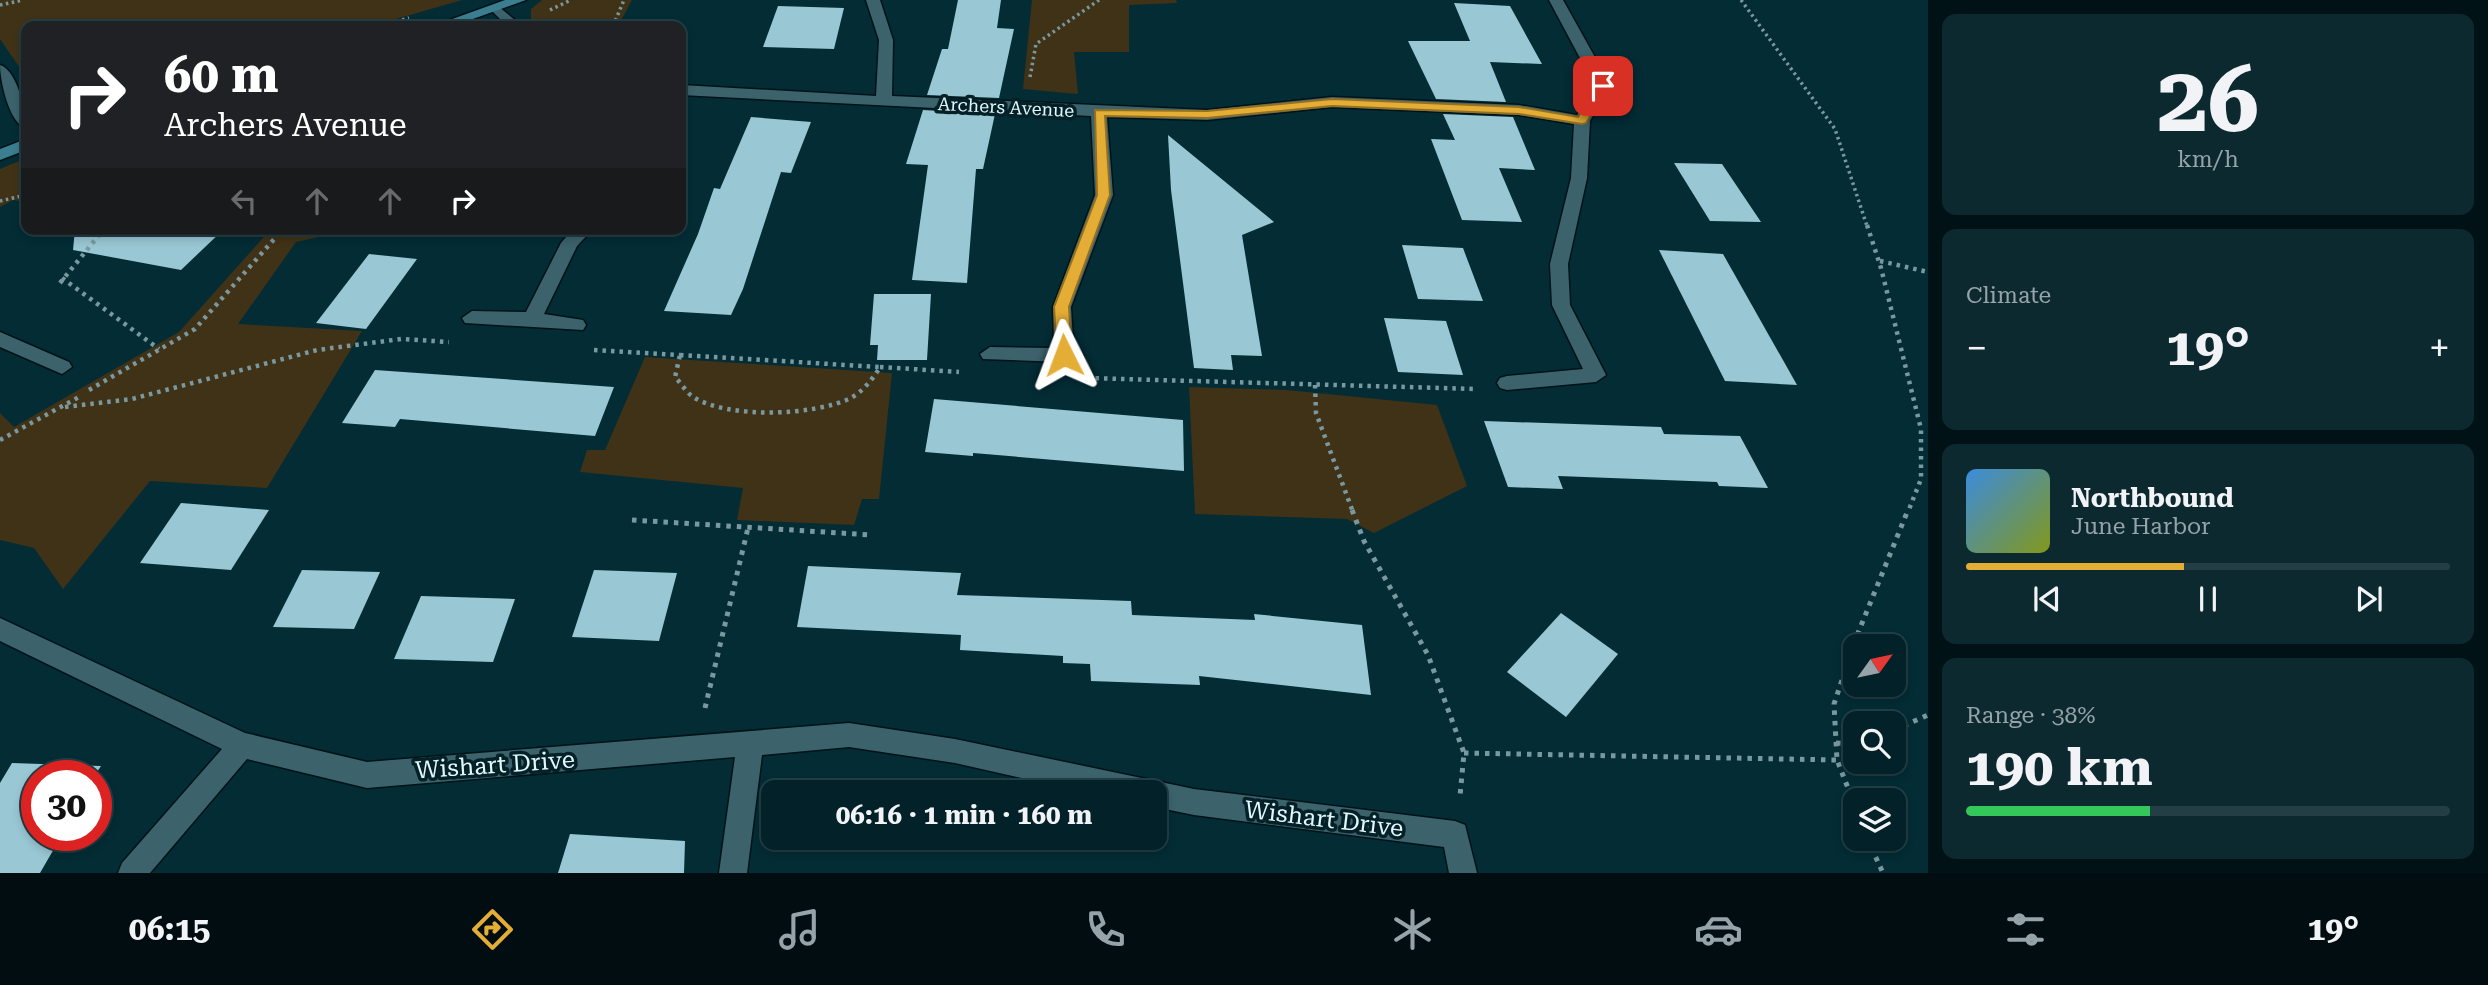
<!DOCTYPE html>
<meta charset="utf-8">
<style>
body{margin:0;font-family:"Roboto Serif",serif;background:#0c2930;color:#f1f3f6;height:100vh;display:flex;flex-direction:column;font-size:26px;white-space:nowrap}
*{box-sizing:border-box;margin:0}
p{font-size:23px;color:#96a3a8}
.icon{flex:none;width:38px;height:38px;fill:none;stroke:currentColor;stroke-width:2;stroke-linecap:round;stroke-linejoin:round}
.map{position:relative;flex:1;overflow:hidden}
.panel{display:flex;flex-direction:column;gap:14px;padding:14px;background:#011216;width:560px}
.panel>*{flex:none}
.banner{position:absolute;left:21px;top:21px;width:665px;height:214px;border-radius:14px;box-shadow:0 4px 10px #0003,0 0 0 2px #233e45;background:#202124;color:#fff;overflow:hidden}
.needle{width:46px;rotate:57deg}
.controls{position:absolute;left:1843px;top:634px;display:grid;gap:14px}
.controls a{display:grid;place-items:center;width:63px;height:63px;border-radius:14px;background:#022128;box-shadow:0 4px 10px #0003,0 0 0 2px #233e45;font-size:35px}
.speed{position:absolute;left:21px;top:760px;display:flex;gap:14px;font-size:35px;font-weight:700;text-align:center}
.speed>*{display:grid;place-content:center;width:91px;height:91px;border-radius:50%;background:#022128;box-shadow:0 4px 10px #0003,0 0 0 2px #233e45;line-height:1}
.speed .limit{border:10px solid #d22;background:#fff;color:#111}
.pin{position:absolute;display:grid;place-items:center;width:60px;height:60px;color:#fff;margin:-30px;border-radius:14px;box-shadow:0 4px 10px #0006}
.me{position:absolute;width:77px;margin:-38px;rotate:357deg;stroke-linejoin:round;filter:drop-shadow(0 0 5px #0008)}
.turn{display:flex;align-items:center;gap:24px;height:147px;padding:0 28px;font-size:32px}
.turn .icon{width:91px;height:91px;stroke-width:2.5}
.turn b{display:block;font-size:49px;line-height:60px}
.lanes{display:flex;align-items:center;height:66px;padding:0 28px;background:#0003;justify-content:center;gap:35px;direction:ltr}
.lanes .off{opacity:.35}
.big{font-size:52px;font-weight:700;line-height:1.1}
.panel .card{flex:1;display:flex;flex-direction:column;justify-content:center;gap:10px;min-width:0;padding:0 24px;border-radius:14px;background:#0c2930}
.panel .dial{align-items:center;gap:0}
.dial b{font-size:91px;line-height:1}
.song{display:flex;align-items:center;gap:21px}
.cover{width:84px;height:84px;border-radius:10px;background:linear-gradient(135deg,hsl(210 70% 55%),hsl(70 70% 35%))}
.played{height:7px;border-radius:4px;background:linear-gradient(90deg,#e4ad35 45%,#233e45 45%)}
.keys{display:flex;justify-content:space-around;direction:ltr}
.heat{display:flex;justify-content:space-between;align-items:center;font-size:38px;direction:ltr}
.charge{height:10px;border-radius:5px;background:linear-gradient(90deg,#34c759 38%,#233e45 0)}
.trip{position:absolute;left:761px;top:780px;width:406px;height:70px;border-radius:14px;background:#022128;box-shadow:0 4px 10px #0003,0 0 0 2px #233e45;font-weight:700;line-height:70px;text-align:center}
.tab-bar{display:flex;height:112px;justify-content:space-around;align-items:center;background:#010d10;color:#96a3a8}
.tab-bar .icon{width:49px;height:49px}
.tab-bar .on{color:#e4ad35}
.tab-bar b{font-size:32px;color:#f1f3f6}
main{display:flex;flex:1;min-height:0}
.map>svg:first-child{display:block}
.green{fill:#403217}
.building{fill:#99c7d4}
.lines{fill:none;stroke-linecap:round;stroke-linejoin:round}
.street-casing{stroke:#001319;stroke-width:3}
.secondary-casing{stroke:#001319;stroke-width:3}
.path-far2{stroke:#7a989f;stroke-width:3.5;stroke-dasharray:2.5 3.5;stroke-linecap:butt}
.path-far1{stroke:#7a989f;stroke-width:4.5;stroke-dasharray:3.5 5;stroke-linecap:butt}
.path{stroke:#7a989f;stroke-width:5;stroke-dasharray:4.5 6;stroke-linecap:butt}
.street{fill:#3c626c;fill-rule:evenodd}
.secondary{fill:#3a7e8f;fill-rule:evenodd}
.route{fill:#e4ad35;stroke:#947022;stroke-width:2}
.labels{text-anchor:middle;dominant-baseline:central;stroke-width:7;stroke-linejoin:round;paint-order:stroke}
.far-street-label{font-size:18px;fill:#e2f7fc;stroke:#042128}
.near-street-label{font-size:24px;fill:#e2f7fc;stroke:#042128}
</style>
<main>
<div class="map">
<svg width="1928" height="873" viewBox="0 0 1928 873">
<rect width="100%" height="100%" fill="#032c35"/>
<!-- green -->
<g class="green">
<path d="M0,0H462L372,26H26V77L0,39Z"/>
<path d="M542,0H632L618,26H536L531,22V9Z"/>
<path d="M1032,0H1176L1177,3L1129,5V52H1074L1078,94L1023,89Z"/>
<path d="M26,158V202L13,200L0,207V169Z"/>
<path d="M271,229H356L296,242L238,324L362,331L267,488L150,481L63,589L34,548L0,540V413L14,427L179,332Z"/>
<path d="M645,357L892,373L879,499H862L854,525L737,520L743,488L580,472L587,450H605Z"/>
<path d="M1189,387L1287,390L1437,405L1467,486L1374,533L1347,519L1195,514Z"/>
</g>
<!-- building -->
<g class="building">
<path d="M958,0H1001L997,28L1014,29L999,98L927,95L942,49H948Z"/>
<path d="M1454,3L1510,6L1542,64L1490,62L1506,102L1436,99L1408,41H1470Z"/>
<path d="M778,6L844,8L834,49L763,47Z"/>
<path d="M923,110L995,114L983,169H976L967,283L912,280L928,165L906,164Z"/>
<path d="M1443,114L1513,117L1535,170L1499,168L1522,222L1462,220L1431,139L1455,140Z"/>
<path d="M751,117L811,122L791,173L781,172L743,289L731,315L664,311L698,234L714,188L720,189Z"/>
<path d="M1168,135L1274,222L1242,235L1262,356L1231,355L1233,370L1194,368L1171,190Z"/>
<path d="M1674,163L1722,164L1761,222L1710,221Z"/>
<path d="M75,229H224L181,270L73,250Z"/>
<path d="M1402,245L1463,248L1483,301L1418,299Z"/>
<path d="M1659,250L1723,254L1797,385L1725,381Z"/>
<path d="M369,254L417,259L366,329L316,323Z"/>
<path d="M874,294H931L927,360H877L878,345H870Z"/>
<path d="M1384,318L1446,321L1463,375L1398,372Z"/>
<path d="M375,370L614,387L595,436L400,419L395,427L342,423Z"/>
<path d="M934,399L1183,420L1184,471L973,453V456L925,452Z"/>
<path d="M1484,421L1661,427L1664,434L1740,436L1768,488L1719,486L1717,482L1558,476L1563,489L1508,487Z"/>
<path d="M181,503L269,510L231,570L140,563Z"/>
<path d="M808,566L961,573L957,595L1131,601L1132,615L1255,620L1254,614L1362,625L1371,695L1199,676L1200,685L1091,681L1090,664L1063,663V656L960,650L961,635L797,627Z"/>
<path d="M302,570L380,572L354,629L273,627Z"/>
<path d="M594,570L677,573L659,641L572,637Z"/>
<path d="M421,596L515,599L493,662L394,659Z"/>
<path d="M1561,613L1618,654L1566,717L1507,672Z"/>
<path d="M12,763L101,766L95,775H37V835H62L40,873H0V783Z"/>
<path d="M570,834L685,841L684,873H558Z"/>
</g>
<g class="lines">
<!-- street casing -->
<g class="street-casing">
<g id="street">
<path d="M866,0H880L893,40L892,96L1207,110L1332,97L1519,105L1577,115L1595,86L1549,0H1563L1611,86L1590,121L1587,178L1568,264L1570,305L1606,375L1596,382L1507,390L1500,388L1497,383L1500,378L1507,376L1583,369L1552,305L1550,264L1571,178L1574,124L1519,115L1332,107L1207,120L1107,117L1113,195L1071,307L1074,355L1064,362L983,359L980,354L990,347L1054,348L1053,307L1095,195L1091,116L681,95V85L876,96L879,40Z"/>
<path d="M498,6L522,26H507L491,10Z"/>
<path d="M0,65C17,70 26,111 26,128C9,124 0,80 0,65Z"/>
<path d="M573,229H593L577,246L544,314L583,320L586,325L583,330L465,323L462,318L472,311L526,312L561,243Z"/>
<path d="M0,332L69,362L72,367L62,374L0,347Z"/>
<path d="M0,618L245,733L367,762L849,723L955,739L1194,789L1455,821L1465,825L1477,873H1449L1444,847L1194,815L1155,807V793H1088L955,763L849,747L762,755L747,873H719L735,757L367,788L247,759L150,873H118L122,863L222,749L0,641Z"/>
</g>
</g>
<!-- secondary casing -->
<g class="secondary-casing">
<g id="secondary">
<path d="M505,0H526L453,26H433Z"/>
<path d="M26,139V150L0,160V149Z"/>
</g>
</g>
<!-- path-far2 -->
<g class="path-far2">
<path d="M1741,0L1835,129L1867,226"/>
<path d="M0,5L23,0"/>
<path d="M550,10L571,0"/>
<path d="M379,26L409,18"/>
<path d="M613,26L624,0"/>
<path d="M1030,77L1036,44L1099,0"/>
<path d="M0,201L26,195"/>
</g>
<!-- path-far1 -->
<g class="path-far1">
<path d="M1867,225L1881,268L1921,429V479L1908,512"/>
<path d="M1880,261L1928,272"/>
<path d="M62,278L159,349"/>
<path d="M60,283L104,229"/>
<path d="M594,350L680,355"/>
<path d="M680,355L880,367C873,379 863,391 851,398C813,416 729,419 693,397C686,392 681,383 675,377Z"/>
<path d="M880,367L959,372"/>
<path d="M1087,378L1477,389"/>
<path d="M1315,385L1316,413L1353,512"/>
<path d="M89,390L195,329L283,229"/>
<path d="M65,407L132,399L317,350L401,339L449,342"/>
<path d="M0,440L79,397"/>
</g>
<!-- path -->
<g class="path">
<path d="M1352,510L1364,541L1428,655L1464,753L1460,796"/>
<path d="M632,520L872,535"/>
<path d="M705,708L748,528"/>
<path d="M1894,730L1928,715"/>
<path d="M1836,743L1855,744"/>
<path d="M1464,753L1837,760"/>
<path d="M1855,806L1837,760L1834,704L1856,638L1908,510"/>
<path d="M1867,838L1883,873"/>
</g>
<!-- street -->
<use href="#street" class="street"/>
<!-- secondary -->
<use href="#secondary" class="secondary"/>
</g>
<!-- route -->
<path class="route" d="M1599,83L1609,86L1586,123L1582,124L1519,114L1332,106L1207,118L1105,116L1110,195L1069,307L1072,355L1064,360L1057,355L1054,307L1097,195L1095,110L1207,111L1332,99L1519,107L1578,117Z"/>
<g class="labels">
<!-- far-street labels -->
<g class="far-street-label">
<text transform="translate(1006 107) rotate(3)">Archers Avenue</text>
</g>
<!-- near-street labels -->
<g class="near-street-label">
<text transform="translate(495 765) rotate(-4)">Wishart Drive</text>
<text transform="translate(1324 819) rotate(7)">Wishart Drive</text>
</g>
</g>
</svg>
<div class="controls">
<a><svg class="needle" viewBox="-14 -14 28 28"><path d="M0-13l5 13h-10z" fill="#e53935"/><path d="M0 13l5-13h-10z" fill="#96a3a8"/></svg></a>
<a><svg class="icon" aria-label="search" viewBox="0 0 24 24"><circle cx="10" cy="10" r="6"/><path d="M15 15l6 6"/></svg></a>
<a><svg class="icon" aria-label="layers" viewBox="0 0 24 24"><path d="M12 4l9 5-9 5-9-5zM3 14l9 5 9-5"/></svg></a>
</div>
<div class="speed"><div class="limit">30</div></div>
<div class="pin" style="left:1603px;top:86px;background:#d93025"><svg class="icon" aria-label="arrive" viewBox="0 0 24 24"><path d="M6 21V4h12l-3 4 3 4H6"/></svg></div>
<svg class="me" style="left:1064px;top:355px" viewBox="-20 -20 40 40"><path d="M0-17L14 15 0 8-14 15z" fill="#e4ad35" stroke="#fff" stroke-width="4"/></svg>
<div class="trip">06:16 · 1 min · 160 m</div>
<div class="banner">
<div class="turn"><svg class="icon" aria-label="right" viewBox="0 0 24 24"><path d="M7 20v-9h11M14 6l5 5-5 5"/></svg><div><b>60 m</b>Archers Avenue</div></div>
<div class="lanes"><svg class="icon off" aria-label="left" viewBox="0 0 24 24"><path d="M17 20v-9H6M10 6l-5 5 5 5"/></svg><svg class="icon off" aria-label="ahead" viewBox="0 0 24 24"><path d="M12 20V5M6 11l6-6 6 6"/></svg><svg class="icon off" aria-label="ahead" viewBox="0 0 24 24"><path d="M12 20V5M6 11l6-6 6 6"/></svg><svg class="icon" aria-label="right" viewBox="0 0 24 24"><path d="M7 20v-9h11M14 6l5 5-5 5"/></svg></div>
</div>
</div>
<section class="panel">
<div class="card dial"><b>26</b><p>km/h</p></div>
<div class="card"><p>Climate</p>
<div class="heat"><a>−</a><b class="big">19°</b><a>+</a></div>
</div>
<div class="card">
<div class="song"><i class="cover"></i><div><b>Northbound</b><p>June Harbor</p></div></div>
<div class="played"></div>
<div class="keys"><svg class="icon" aria-label="previous" viewBox="0 0 24 24"><path d="M18 5L8 12l10 7zM5 5v14"/></svg><svg class="icon" aria-label="pause" viewBox="0 0 24 24"><path d="M8 5v14M16 5v14"/></svg><svg class="icon" aria-label="next" viewBox="0 0 24 24"><path d="M6 5l10 7-10 7zM19 5v14"/></svg></div>
</div>
<div class="card"><p>Range · 38%</p><b class="big">190 km</b><div class="charge"></div></div>
</section>
</main>
<nav class="tab-bar">
<b>06:15</b>
<svg class="icon on" aria-label="directions" viewBox="0 0 24 24"><path d="M12 3l9 9-9 9-9-9zM9 14v-3h6M13 9l2 2-2 2"/></svg>
<svg class="icon" aria-label="music" viewBox="0 0 24 24"><path d="M9 18V5l10-2v13"/><circle cx="6" cy="18" r="3"/><circle cx="16" cy="16" r="3"/></svg>
<svg class="icon" aria-label="phone" viewBox="0 0 24 24"><path d="M5 4h4l2 5-3 2q2 4 5 5l2-3 5 2v4C11 20 4 13 5 4z"/></svg>
<svg class="icon" aria-label="climate" viewBox="0 0 24 24"><path d="M12 3v18M4 7l16 10M4 17L20 7"/></svg>
<svg class="icon" aria-label="car" viewBox="0 0 24 24"><path d="M5 17H2v-5l4-1 3-4h7l3 4 3 1v5h-3M9 17h6M6 11h13"/><circle cx="7" cy="17" r="2"/><circle cx="17" cy="17" r="2"/></svg>
<svg class="icon" aria-label="filters" viewBox="0 0 24 24"><path d="M4 7h16M4 17h16"/><circle cx="9" cy="7" r="2"/><circle cx="15" cy="17" r="2"/></svg>
<b>19°</b>
</nav>
